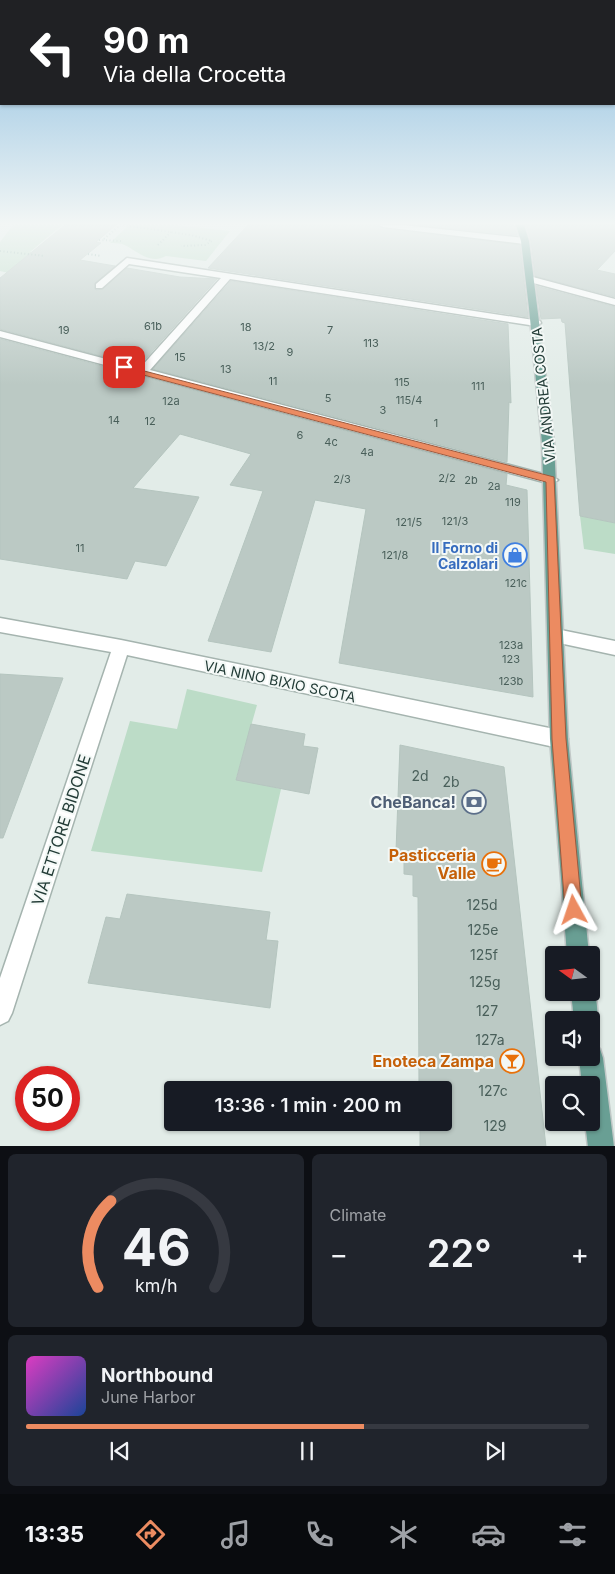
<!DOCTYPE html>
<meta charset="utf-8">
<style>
body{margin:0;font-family:Inter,sans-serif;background:#20242c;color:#f1f3f6;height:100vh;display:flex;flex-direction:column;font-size:19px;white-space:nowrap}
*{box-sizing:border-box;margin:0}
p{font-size:16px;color:#9ea1a6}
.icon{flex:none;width:28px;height:28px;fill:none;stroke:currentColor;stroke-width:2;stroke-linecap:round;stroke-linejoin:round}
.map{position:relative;height:1146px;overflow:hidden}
.side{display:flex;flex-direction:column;gap:8px;padding:8px;background:#0d0f14;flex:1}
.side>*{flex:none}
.top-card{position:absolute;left:0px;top:0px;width:615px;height:105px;box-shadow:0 1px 4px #0004;background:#202124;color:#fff;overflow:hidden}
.needle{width:32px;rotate:285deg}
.controls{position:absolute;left:545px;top:946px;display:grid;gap:10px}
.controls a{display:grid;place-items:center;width:55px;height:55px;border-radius:5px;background:#171b24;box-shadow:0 1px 4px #0004;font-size:25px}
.speed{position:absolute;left:15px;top:1066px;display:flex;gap:10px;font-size:25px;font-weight:700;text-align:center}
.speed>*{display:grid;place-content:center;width:65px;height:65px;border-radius:50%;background:#171b24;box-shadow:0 1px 4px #0004;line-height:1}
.speed .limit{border:8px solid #d22;background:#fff;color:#111}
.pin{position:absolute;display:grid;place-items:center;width:42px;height:42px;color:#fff;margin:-21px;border-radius:10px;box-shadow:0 2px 8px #0006}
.me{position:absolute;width:55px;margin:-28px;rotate:355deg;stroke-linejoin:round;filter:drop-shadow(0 0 4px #0008)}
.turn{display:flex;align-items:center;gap:18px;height:105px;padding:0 20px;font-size:22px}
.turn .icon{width:65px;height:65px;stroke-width:2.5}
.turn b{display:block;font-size:35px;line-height:42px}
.big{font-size:38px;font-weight:600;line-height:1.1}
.side .card{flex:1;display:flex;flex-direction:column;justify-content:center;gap:8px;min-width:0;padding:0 18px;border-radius:8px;background:#20242c}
.side .dial{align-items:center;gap:0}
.dial svg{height:130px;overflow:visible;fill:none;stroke:#363941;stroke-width:7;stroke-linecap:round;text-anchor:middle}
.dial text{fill:#f1f3f6;stroke:none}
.song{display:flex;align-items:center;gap:15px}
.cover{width:60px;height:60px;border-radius:8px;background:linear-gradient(135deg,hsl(310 70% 55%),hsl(220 70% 35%))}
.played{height:5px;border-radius:2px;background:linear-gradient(90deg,#ec8b61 60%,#363941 60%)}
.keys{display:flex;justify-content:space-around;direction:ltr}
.heat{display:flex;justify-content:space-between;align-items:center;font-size:28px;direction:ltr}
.side .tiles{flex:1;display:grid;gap:8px;grid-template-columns:1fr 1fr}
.card:last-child{grid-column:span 2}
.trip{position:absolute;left:164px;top:1081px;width:288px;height:50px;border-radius:5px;background:#171b24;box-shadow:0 1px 4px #0004;font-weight:600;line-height:50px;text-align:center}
.tabs{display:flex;height:80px;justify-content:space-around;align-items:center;background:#090b0e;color:#9ea1a6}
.tabs .icon{width:35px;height:35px}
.tabs .active{color:#ec8b61}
.tabs b{font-size:22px;color:#f1f3f6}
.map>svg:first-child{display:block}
.green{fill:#bcdcc7}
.building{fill:#bbc9c4;stroke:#b5c5bf}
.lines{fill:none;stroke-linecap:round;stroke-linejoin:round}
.minor-casing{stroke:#a5b4af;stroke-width:3}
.major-casing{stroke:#c1c8c7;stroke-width:3}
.path{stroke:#84aea3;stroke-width:2;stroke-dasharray:1 2.5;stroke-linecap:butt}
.minor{fill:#fff;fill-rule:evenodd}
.major{fill:#699f94;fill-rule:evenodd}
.route{fill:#ec8b61;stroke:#995a3f}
.labels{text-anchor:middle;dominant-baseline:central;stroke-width:4;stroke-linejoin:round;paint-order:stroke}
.number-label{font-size:11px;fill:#495f5a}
.street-label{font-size:14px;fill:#233c37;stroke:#f3f8f6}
.shop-label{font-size:14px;font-weight:bold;fill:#366cbe;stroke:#f3f8f6;text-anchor:end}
.near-number-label{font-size:14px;fill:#495f5a}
.near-service-label{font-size:16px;font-weight:bold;fill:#4e5e75;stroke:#f3f8f6;text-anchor:end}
.near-street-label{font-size:16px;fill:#233c37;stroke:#f3f8f6}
.near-food-label{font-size:16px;font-weight:bold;fill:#c56008;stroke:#f3f8f6;text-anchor:end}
</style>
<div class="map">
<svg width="615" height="1147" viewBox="0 0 615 1147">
<rect width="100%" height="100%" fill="#e2ece8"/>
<!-- green -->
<g class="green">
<path d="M13,225H62L30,252L93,262L67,286L0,271V242Z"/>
<path d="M129,225H175L230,231L206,261L166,256C148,266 135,248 122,244C118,243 114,243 110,243Z"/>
<path d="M580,516L615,523V554L584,549Z"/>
<path d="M187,689L257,705L236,779L281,789L262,872L91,851L130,721L177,729Z"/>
</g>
<!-- building -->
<g class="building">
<path d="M65,225H116L96,242L101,243L80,260L115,266L95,283L96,290L103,289L127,268L180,277L217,279L139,366L0,329V278Z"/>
<path d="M248,225H377L383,229L520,245L528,317L208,268Z"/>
<path d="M417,225H514L517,235Z"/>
<path d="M526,225H615V251L597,270L615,274V297L535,276L531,241Z"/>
<path d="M231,281L508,324L511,403L509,402L507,462L153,369Z"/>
<path d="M536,286L615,307V523L580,516L565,323L562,322L561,318L541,319Z"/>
<path d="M0,339L507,474L506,485L527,490L533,697L339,663L366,509L315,500L271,652L208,641L263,491L230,485L251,454L180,434L133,488L199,497L166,566L135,561L127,579L0,559Z"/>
<path d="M0,674L63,678L3,838H0Z"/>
<path d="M251,724L305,734L303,746L318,748L309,794L236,780Z"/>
<path d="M400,745L504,767L546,1147H420V1122H442V1090H419L418,897L413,896V875L404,874V852L396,851Z"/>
<path d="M127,894L270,912L266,940L278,941L270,1008L88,983L106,917L120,919Z"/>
</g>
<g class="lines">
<!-- minor casing -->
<g class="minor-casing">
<g id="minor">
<path d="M379,225H402L525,238L529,241L525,244L383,227Z"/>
<path d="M127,258L540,321L541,323L536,326L230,279L150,370L551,476L558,480L551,484L0,337V331L140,368L221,278L129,264L102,288H96V284Z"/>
<path d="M529,276L615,299V305L526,281V277Z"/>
<path d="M0,618L121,640L559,730L565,733L568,739L565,745L559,748L127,655L12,1013L8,1021L0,1025V978L111,652L0,632Z"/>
<path d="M556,629L615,641V655L550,641L548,636L550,631Z"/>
</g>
</g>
<!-- major casing -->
<g class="major-casing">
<g id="major">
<path d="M516,225H524L529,241L554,443L568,739L589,955H567L550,739L542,443L529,308L521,241Z"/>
<path d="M591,984C597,997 600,1015 594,1028L591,1030V1020H574L571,992H591Z"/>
<path d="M591,1046L600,1049L603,1058L614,1147H588L585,1122H591V1085H582L579,1058H591Z"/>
</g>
</g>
<!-- path -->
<g class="path">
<path d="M123,225L191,235L212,241L205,245L181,246"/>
<path d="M104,239L120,225"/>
<path d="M99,240L122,241"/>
<path d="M158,245L171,232"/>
<path d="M0,251L45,256"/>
<path d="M88,254L101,256"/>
</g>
<!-- minor -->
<use href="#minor" class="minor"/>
<!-- major -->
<use href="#major" class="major"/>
</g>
<!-- sky -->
<linearGradient id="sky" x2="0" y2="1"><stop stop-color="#83b9de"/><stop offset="0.58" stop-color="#f2f6f5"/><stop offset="1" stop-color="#f2f6f5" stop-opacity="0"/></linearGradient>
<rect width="615" height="385" fill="url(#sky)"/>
<!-- route -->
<path class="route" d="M121,365L554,477L566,739L582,910L579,915L574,918L568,915L565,910L552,739L546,482L121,369Z"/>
<!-- icons -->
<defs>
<g id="shop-ring" transform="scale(1.25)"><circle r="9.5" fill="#f3f8f6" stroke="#3f7fe0" stroke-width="1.5"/><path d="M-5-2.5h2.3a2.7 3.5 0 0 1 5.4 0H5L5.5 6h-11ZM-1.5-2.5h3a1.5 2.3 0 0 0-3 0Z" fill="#3f7fe0"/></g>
<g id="bank-ring" transform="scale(1.25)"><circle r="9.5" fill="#f3f8f6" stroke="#5c6f8a" stroke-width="1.5"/><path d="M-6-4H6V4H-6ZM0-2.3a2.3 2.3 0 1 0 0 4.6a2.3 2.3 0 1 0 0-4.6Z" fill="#5c6f8a"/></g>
<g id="cafe-ring" transform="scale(1.25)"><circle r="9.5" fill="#f3f8f6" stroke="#e8710a" stroke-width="1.5"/><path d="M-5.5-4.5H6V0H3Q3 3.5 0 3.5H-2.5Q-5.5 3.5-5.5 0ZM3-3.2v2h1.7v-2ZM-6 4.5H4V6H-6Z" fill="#e8710a"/></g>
<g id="bar-ring" transform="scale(1.25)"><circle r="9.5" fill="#f3f8f6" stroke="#e8710a" stroke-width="1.5"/><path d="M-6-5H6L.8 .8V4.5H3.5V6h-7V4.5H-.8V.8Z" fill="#e8710a"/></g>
</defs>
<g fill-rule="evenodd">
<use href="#shop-ring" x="515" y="555"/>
<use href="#bank-ring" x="474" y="802"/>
<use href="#cafe-ring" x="494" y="864"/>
<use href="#bar-ring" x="512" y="1061"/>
</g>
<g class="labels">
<!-- number labels -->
<g class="number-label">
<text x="153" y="326">61b</text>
<text x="246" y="327">18</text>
<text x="64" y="330">19</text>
<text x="330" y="330">7</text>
<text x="371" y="343">113</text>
<text x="264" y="346">13/2</text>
<text x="290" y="352">9</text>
<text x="180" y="357">15</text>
<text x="226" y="369">13</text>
<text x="273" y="381">11</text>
<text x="402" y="382">115</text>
<text x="478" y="386">111</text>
<text x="328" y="398">5</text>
<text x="409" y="400">115/4</text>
<text x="171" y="401">12a</text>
<text x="383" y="410">3</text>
<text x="114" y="420">14</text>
<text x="150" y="421">12</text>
<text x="436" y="423">1</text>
<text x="300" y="435">6</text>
<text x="331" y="442">4c</text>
<text x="367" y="452">4a</text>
<text x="447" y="478">2/2</text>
<text x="342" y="479">2/3</text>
<text x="471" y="480">2b</text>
<text x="494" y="486">2a</text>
<text x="513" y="502">119</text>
<text x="455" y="521">121/3</text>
<text x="409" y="522">121/5</text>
<text x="80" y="548">11</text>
<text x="395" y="555">121/8</text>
<text x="516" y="583">121c</text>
<text x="511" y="645">123a</text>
<text x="511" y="659">123</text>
<text x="511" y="681">123b</text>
</g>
<!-- street labels -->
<g class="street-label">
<text transform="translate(543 395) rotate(-96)">VIA ANDREA COSTA</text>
<text transform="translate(280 681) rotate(12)">VIA NINO BIXIO SCOTA</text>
</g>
<!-- shop labels -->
<g class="shop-label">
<text x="498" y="547">Il Forno di<tspan x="498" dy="16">Calzolari</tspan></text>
</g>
<!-- near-number labels -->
<g class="near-number-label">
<text x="420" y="775">2d</text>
<text x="451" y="781">2b</text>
<text x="482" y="904">125d</text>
<text x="483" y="929">125e</text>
<text x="484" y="954">125f</text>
<text x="485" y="981">125g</text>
<text x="487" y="1010">127</text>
<text x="490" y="1039">127a</text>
<text x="493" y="1090">127c</text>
<text x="495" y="1125">129</text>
</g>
<!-- near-service labels -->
<g class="near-service-label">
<text x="456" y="802">CheBanca!</text>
</g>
<!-- near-street labels -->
<g class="near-street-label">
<text transform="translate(61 830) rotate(-72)">VIA ETTORE BIDONE</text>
</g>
<!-- near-food labels -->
<g class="near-food-label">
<text x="476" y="855">Pasticceria<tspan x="476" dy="18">Valle</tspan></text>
<text x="494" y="1061">Enoteca Zampa</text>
</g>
</g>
</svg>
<div class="controls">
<a><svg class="needle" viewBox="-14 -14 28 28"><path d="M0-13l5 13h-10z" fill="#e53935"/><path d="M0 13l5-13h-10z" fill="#9ea1a6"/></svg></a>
<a><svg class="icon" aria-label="sound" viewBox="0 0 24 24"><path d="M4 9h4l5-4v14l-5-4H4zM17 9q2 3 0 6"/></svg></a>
<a><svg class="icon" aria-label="search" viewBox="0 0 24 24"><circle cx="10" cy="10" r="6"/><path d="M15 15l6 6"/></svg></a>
</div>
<div class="speed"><div class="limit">50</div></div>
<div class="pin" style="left:124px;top:367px;background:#d93025"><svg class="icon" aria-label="arrive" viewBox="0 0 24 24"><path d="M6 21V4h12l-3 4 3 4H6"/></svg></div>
<svg class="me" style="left:574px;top:910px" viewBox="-20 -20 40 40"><path d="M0-17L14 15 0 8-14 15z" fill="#ec8b61" stroke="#fff" stroke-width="4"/></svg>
<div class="trip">13:36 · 1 min · 200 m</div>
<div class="top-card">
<div class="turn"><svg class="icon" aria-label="left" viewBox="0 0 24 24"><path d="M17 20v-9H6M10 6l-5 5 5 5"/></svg><div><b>90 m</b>Via della Crocetta</div></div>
</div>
</div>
<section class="side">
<div class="tiles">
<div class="card dial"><svg viewBox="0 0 100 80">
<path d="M14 69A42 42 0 1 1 86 69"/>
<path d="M14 69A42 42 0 0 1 22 16" stroke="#ec8b61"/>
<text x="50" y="56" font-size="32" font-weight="700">46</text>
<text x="50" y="72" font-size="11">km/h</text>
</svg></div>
<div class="card"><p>Climate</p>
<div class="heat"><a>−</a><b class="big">22°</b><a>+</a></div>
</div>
<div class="card">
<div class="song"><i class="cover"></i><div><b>Northbound</b><p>June Harbor</p></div></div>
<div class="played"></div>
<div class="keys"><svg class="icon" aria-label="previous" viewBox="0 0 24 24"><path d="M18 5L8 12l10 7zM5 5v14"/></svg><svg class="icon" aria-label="pause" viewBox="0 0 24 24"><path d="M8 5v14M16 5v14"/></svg><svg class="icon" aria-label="next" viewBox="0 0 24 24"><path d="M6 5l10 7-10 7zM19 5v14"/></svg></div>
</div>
</div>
</section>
<nav class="tabs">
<b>13:35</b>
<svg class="icon active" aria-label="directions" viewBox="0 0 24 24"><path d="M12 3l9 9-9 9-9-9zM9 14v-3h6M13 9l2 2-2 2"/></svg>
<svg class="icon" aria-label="music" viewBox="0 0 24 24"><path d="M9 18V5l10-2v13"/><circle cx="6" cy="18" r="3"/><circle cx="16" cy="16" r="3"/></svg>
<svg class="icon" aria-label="phone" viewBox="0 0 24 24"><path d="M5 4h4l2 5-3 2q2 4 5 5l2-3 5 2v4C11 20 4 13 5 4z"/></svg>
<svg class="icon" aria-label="climate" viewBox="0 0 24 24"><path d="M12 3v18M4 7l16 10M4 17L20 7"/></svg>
<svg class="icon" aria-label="car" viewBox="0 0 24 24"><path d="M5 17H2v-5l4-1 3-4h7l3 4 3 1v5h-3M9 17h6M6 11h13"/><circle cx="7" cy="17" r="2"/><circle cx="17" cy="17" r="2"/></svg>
<svg class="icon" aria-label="filters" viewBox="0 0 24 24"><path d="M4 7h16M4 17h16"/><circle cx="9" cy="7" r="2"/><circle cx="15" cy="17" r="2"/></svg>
</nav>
